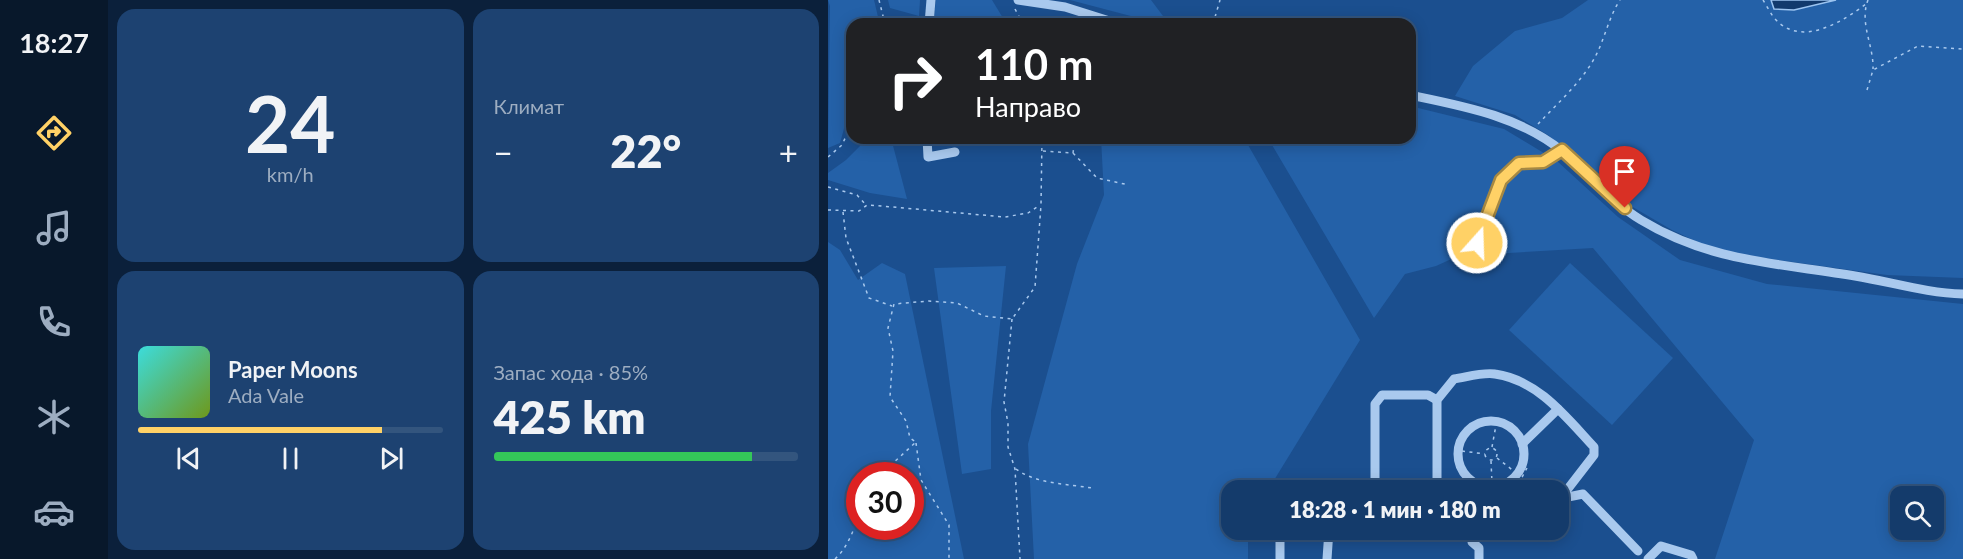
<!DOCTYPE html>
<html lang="ru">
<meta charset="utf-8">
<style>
body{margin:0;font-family:Lato,sans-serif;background:#1d4271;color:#f1f3f6;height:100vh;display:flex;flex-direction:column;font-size:22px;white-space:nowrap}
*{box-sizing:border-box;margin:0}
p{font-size:20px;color:#9dadc1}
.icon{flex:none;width:33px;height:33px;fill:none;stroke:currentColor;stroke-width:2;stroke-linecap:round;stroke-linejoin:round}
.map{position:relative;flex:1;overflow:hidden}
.drawer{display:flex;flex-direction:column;gap:9px;padding:9px;background:#0b203b;width:720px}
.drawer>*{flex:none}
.guide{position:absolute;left:18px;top:18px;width:570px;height:126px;border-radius:18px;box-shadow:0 3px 15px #0003,0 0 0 2px #33557e;background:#202124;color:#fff;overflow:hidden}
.fabs{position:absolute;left:1062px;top:486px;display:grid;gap:12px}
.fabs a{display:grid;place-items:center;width:54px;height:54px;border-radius:12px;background:#143b6b;box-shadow:0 3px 15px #0003,0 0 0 2px #33557e;font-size:30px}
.speed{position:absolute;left:18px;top:462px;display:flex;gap:12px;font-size:30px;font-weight:700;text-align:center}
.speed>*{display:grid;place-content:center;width:78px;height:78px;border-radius:50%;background:#143b6b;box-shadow:0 3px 15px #0003,0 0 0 2px #33557e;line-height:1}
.speed .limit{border:9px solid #d22;background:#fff;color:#111}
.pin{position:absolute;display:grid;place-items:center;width:51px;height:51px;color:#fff;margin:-62px -26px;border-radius:50% 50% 50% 0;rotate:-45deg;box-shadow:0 0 6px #0007}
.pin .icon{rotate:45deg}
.me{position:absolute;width:66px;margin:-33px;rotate:20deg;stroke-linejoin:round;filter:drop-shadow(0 0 4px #0008)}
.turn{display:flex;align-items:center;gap:21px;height:126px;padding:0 30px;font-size:27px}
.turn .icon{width:78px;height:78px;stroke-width:2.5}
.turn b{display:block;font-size:42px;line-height:51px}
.big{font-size:45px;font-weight:800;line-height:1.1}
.drawer .widget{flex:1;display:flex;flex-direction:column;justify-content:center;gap:9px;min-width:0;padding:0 21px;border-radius:18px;background:#1d4271}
.drawer .dial{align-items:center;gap:0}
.dial b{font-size:78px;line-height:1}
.song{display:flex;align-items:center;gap:18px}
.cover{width:72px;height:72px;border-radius:9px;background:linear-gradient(135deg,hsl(180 70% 55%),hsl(80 70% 35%))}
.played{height:6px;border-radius:3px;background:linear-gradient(90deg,#ffd166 80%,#33557e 80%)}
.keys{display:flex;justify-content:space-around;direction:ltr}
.heat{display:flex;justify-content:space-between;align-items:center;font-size:33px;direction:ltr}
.charge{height:9px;border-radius:4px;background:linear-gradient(90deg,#34c759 85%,#33557e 0)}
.drawer .tiles{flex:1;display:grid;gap:9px;grid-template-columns:repeat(2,1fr)}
.trip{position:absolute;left:393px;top:480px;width:348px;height:60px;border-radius:18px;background:#143b6b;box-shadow:0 3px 15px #0003,0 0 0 2px #33557e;font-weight:800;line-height:60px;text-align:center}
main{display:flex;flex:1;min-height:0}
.tabs{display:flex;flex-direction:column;width:108px;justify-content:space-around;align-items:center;background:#08182b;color:#9dadc1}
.tabs .icon{width:42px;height:42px}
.tabs .current{color:#ffd166}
.tabs b{font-size:27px;color:#f1f3f6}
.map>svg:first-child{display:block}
.green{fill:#2461a8;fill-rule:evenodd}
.water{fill:#123a6d;stroke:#9cc4f0;stroke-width:1.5}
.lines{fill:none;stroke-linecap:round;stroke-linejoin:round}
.path{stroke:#a9c9ee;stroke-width:1.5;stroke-dasharray:3 4.5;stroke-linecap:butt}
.minor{stroke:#a9c9ee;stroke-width:9}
.route-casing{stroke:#a68842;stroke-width:15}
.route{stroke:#ffd166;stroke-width:10}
</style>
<main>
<nav class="tabs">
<b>18:27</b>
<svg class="icon current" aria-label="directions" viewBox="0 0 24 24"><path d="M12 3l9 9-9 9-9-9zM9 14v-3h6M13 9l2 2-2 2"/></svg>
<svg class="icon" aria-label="music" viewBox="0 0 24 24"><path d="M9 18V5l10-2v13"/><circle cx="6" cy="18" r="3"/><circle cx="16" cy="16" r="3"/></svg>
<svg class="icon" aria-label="phone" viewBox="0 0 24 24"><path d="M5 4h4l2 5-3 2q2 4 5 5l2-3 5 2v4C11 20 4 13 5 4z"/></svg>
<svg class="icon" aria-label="climate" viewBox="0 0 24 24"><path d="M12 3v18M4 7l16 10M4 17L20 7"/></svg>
<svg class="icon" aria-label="car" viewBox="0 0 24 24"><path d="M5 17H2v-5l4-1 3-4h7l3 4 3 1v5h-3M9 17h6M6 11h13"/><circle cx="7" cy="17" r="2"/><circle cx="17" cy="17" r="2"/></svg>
</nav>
<section class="drawer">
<div class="tiles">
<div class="widget dial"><b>24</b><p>km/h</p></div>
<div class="widget"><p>Климат</p>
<div class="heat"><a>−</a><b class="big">22°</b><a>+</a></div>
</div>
<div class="widget">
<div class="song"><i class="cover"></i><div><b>Paper Moons</b><p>Ada Vale</p></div></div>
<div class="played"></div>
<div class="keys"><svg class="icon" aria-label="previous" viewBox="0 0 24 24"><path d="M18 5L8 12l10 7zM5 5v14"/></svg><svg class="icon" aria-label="pause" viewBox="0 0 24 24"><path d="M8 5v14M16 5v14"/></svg><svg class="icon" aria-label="next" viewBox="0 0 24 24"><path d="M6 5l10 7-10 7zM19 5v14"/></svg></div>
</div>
<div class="widget"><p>Запас хода · 85%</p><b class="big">425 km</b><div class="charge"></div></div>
</div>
</section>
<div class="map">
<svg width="1135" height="559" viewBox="0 0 1135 559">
<rect width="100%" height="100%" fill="#1b4f8f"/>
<!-- green -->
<g class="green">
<path d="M0,0H46L51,21L50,24H24V100L12,143L0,148L2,6Z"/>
<path d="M60,0H92L91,16L62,8Z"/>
<path d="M108,0H164L178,23L106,16Z"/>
<path d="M242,0H323L341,24H333Z"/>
<path d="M760,0H943L946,9L966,10L1008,0H1135V278L1059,275L914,255L878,246L844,230L803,206L720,135L687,115L627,96L645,66L687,31L734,18Z"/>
<path d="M582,106L676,129L729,161L790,217L852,260L939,284L1135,304V559H887L926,440L765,248L630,256L608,266L577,274L546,318L440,138H582ZM1072,496H1106V530H1072Z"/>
<path d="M40,138H63L79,199L42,193L0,180V173L18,160Z"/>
<path d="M273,138H416L532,340L440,490H404V530H420V559H206L200,444L249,264L276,195Z"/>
<path d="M0,242L12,250L30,280L54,263L77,274L136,559H0ZM32,476H82V526H32Z"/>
<path d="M742,263L845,358L784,425L681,330Z"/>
<path d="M178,266L163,411V469L134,474L106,268Z"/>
</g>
<!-- water -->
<path class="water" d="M943,0H1008L966,10L946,9Z"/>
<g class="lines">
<!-- path -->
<g class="path">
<path d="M51,0L57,24"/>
<path d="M935,0C939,6 943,15 948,20C974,47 1014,22 1038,4"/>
<path d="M1040,0C1031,23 1046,46 1045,69"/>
<path d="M187,9L195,24"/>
<path d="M385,24L392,0"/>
<path d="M1039,90L1045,70L1090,46L1135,49"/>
<path d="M710,124C728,105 749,86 763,64C776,44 779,20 792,0"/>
<path d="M215,151L245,153L247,138"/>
<path d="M245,153L269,178L301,185"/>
<path d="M0,157L14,145L24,123"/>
<path d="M0,187L29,195L38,205"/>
<path d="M0,210L31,211L39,205L53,206L177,217L200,213L212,205"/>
<path d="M15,212L18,238L41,298L64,306"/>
<path d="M184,319L176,402L180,423V447L187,469L192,559"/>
<path d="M88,443L93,480L121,525V559"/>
<path d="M664,447L668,425"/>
<circle cx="663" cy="454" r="6"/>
<path d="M634,451L657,454"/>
<path d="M669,458L687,472"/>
<path d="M663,461L664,483"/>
<path d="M188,469C208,484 240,484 264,488"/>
<path d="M51,476L88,442L82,438L78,421L62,397L65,351L60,328L66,304L101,301L129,303L156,316L184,319L207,287L213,205L214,138"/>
<path d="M694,479L711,490"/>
<path d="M676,490L693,479L699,468"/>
<path d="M7,559C21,546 27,527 32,509"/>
</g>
<!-- minor -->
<g class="minor">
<path d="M190,0L237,7L291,24"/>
<path d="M101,24L103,0"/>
<path d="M582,95C635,106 691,116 734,151C761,173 783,202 813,220C882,262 950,263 1027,276C1064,282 1098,293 1135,294"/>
<path d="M99,138L100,157L127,152"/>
<path d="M648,260L649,242L673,180L691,163L715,162L734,150"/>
<circle cx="663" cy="454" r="33"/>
<path d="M694,444L730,409"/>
<path d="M547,490V404L554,395H600L609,400"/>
<path d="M615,490L609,481V400L626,379C639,377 655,372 667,374C710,380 738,417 766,447V455L732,499"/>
<path d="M730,499L755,494L810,551"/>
<path d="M644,530V542L651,548V559"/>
<path d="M452,559V530"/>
<path d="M499,559L501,530"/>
<path d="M820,559L833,546L863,555L865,559"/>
</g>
</g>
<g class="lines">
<!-- route casing -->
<g class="route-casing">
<path id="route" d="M649,243L673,180L691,163L715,162L734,150L797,208"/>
</g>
<!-- route -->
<use href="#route" class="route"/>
</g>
</svg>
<div class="fabs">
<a><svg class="icon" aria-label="search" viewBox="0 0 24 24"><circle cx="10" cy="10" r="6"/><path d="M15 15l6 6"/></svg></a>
</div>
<div class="speed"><div class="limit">30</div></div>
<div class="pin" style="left:797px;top:208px;background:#d93025"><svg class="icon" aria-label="arrive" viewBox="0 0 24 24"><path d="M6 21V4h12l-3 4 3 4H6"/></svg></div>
<svg class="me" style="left:649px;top:243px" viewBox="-20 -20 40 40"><circle r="17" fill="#ffd166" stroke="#fff" stroke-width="3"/><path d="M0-11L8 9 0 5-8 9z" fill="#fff"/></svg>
<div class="trip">18:28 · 1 мин · 180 m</div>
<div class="guide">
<div class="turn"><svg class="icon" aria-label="right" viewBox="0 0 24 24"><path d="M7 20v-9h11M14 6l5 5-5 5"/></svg><div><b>110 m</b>Направо</div></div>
</div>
</div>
</main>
